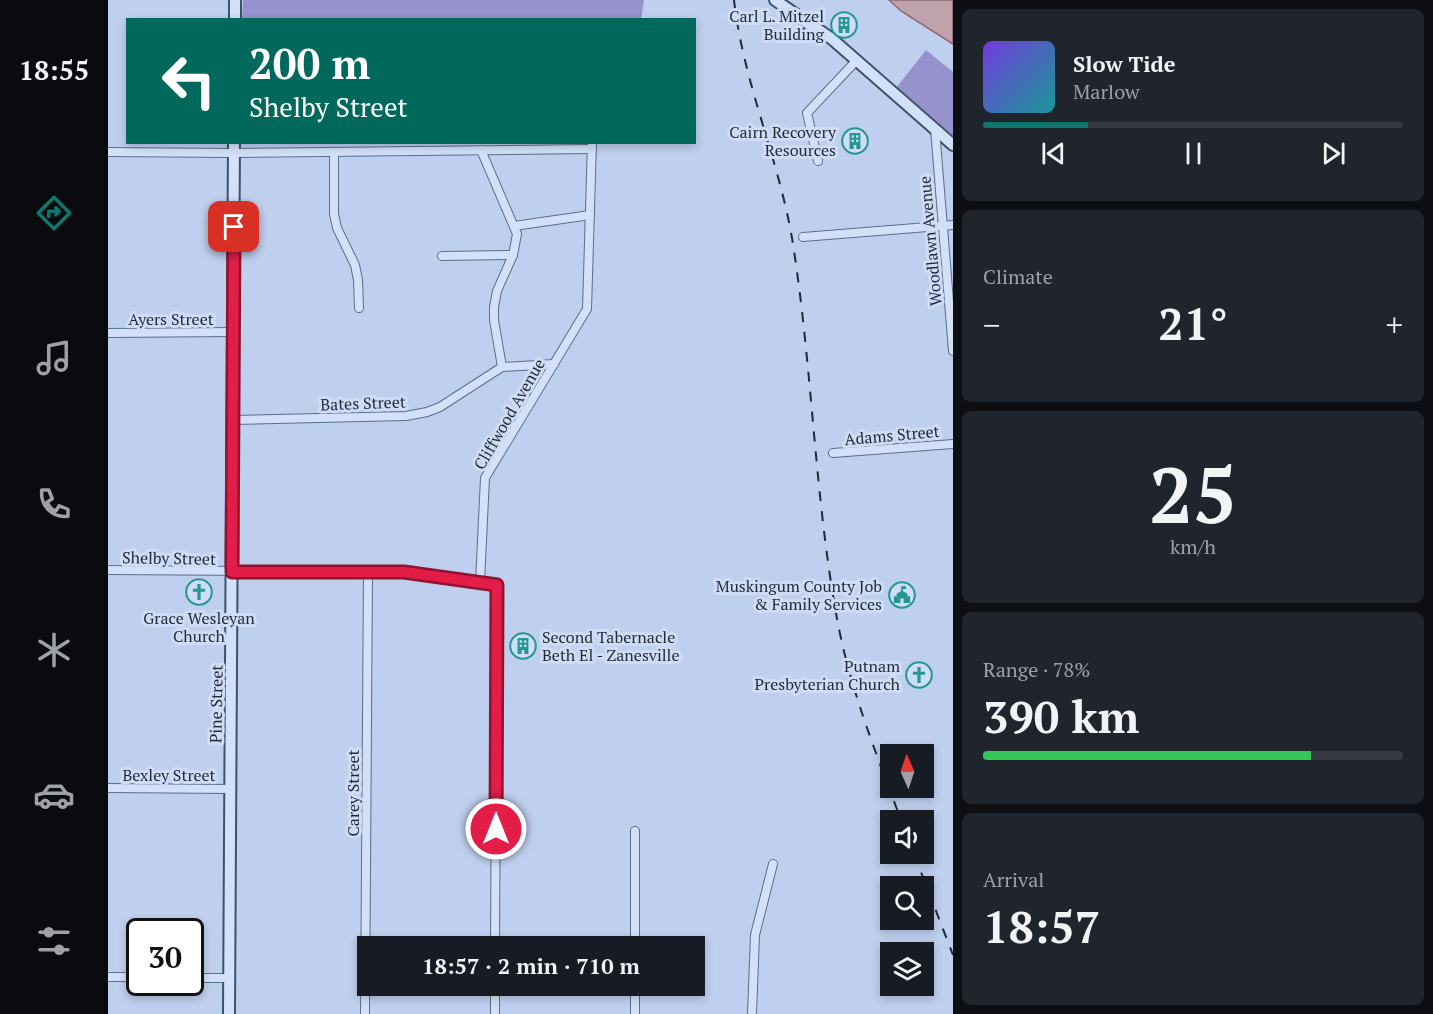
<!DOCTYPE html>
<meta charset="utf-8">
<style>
body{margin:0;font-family:"PT Serif",serif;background:#20242c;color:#f1f3f6;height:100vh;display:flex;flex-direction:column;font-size:22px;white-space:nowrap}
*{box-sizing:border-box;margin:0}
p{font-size:20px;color:#9ea1a6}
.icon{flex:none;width:33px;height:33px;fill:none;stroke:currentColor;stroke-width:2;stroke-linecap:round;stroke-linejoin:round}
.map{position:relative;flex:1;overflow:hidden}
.details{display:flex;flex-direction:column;gap:9px;padding:9px;background:#0d0f14;width:480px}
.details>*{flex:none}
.hud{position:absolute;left:18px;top:18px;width:570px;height:126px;border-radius:0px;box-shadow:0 3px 9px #0003;background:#00695c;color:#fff;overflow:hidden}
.needle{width:39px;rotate:357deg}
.controls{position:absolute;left:772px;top:744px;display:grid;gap:12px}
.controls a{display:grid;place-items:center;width:54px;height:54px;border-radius:0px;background:#171b24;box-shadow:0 3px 9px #0003;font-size:30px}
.speed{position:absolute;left:18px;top:918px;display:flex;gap:12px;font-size:30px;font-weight:700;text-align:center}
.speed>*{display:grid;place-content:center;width:78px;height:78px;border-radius:50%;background:#171b24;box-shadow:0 3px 9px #0003;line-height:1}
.speed .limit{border:3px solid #111;border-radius:9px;background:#fff;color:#111}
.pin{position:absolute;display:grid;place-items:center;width:51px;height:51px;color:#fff;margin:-26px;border-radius:12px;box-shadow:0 3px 9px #0006}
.me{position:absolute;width:66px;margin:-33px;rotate:0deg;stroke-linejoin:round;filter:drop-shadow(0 0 4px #0008)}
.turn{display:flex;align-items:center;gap:21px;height:126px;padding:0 24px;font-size:27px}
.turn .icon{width:78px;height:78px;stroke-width:2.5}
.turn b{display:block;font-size:42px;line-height:51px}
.big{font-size:45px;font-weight:700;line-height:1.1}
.details .card{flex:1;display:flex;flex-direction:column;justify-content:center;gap:9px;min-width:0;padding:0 21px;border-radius:9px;background:#20242c}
.details .dial{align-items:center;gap:0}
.dial b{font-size:78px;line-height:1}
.song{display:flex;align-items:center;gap:18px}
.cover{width:72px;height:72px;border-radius:9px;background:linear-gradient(135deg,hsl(260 70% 55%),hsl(180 70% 35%))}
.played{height:6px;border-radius:3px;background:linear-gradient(90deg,#0f766e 25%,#363941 25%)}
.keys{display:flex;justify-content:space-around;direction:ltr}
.heat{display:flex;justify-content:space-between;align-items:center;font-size:33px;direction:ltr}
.charge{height:9px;border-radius:4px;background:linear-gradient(90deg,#34c759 78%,#363941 0)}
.trip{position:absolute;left:249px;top:936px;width:348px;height:60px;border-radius:0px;background:#171b24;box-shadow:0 3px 9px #0003;font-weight:700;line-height:60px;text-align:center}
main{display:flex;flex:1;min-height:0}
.menu{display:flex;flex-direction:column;width:108px;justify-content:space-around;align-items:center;background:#090b0e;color:#9ea1a6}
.menu .icon{width:42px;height:42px}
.menu .active{color:#0f766e}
.menu b{font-size:27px;color:#f1f3f6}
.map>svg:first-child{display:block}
.green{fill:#9693cc}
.water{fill:#c0a2ac;stroke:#8e6974;stroke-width:1.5}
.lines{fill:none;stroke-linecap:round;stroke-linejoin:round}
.street-casing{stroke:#577087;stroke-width:10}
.secondary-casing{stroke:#3a5469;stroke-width:14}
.street{stroke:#d2e0f9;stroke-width:8}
.secondary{stroke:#d2e0f9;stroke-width:10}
.rail{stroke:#1c2b36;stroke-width:2;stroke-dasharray:10 10;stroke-linecap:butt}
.route-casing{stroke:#92132f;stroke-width:15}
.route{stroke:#e11d48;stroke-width:10}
.labels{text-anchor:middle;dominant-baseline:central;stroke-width:6;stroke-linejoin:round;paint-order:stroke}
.poi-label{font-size:16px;fill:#1c2b36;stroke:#cedcf6;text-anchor:end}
.street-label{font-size:16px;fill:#1c2b36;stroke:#cedcf6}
</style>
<main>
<nav class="menu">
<b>18:55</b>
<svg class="icon active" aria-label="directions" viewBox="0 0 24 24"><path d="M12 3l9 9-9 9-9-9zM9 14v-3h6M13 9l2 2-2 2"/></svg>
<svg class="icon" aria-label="music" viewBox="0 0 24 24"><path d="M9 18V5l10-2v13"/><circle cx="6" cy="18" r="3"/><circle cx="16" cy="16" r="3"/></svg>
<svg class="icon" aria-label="phone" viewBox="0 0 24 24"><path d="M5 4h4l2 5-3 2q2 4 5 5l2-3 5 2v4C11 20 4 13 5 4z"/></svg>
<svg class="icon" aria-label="climate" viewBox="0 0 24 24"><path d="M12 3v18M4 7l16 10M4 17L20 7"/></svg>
<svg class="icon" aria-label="car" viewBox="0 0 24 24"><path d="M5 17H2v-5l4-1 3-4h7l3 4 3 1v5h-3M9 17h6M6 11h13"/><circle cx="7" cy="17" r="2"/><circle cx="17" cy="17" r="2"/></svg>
<svg class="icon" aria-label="filters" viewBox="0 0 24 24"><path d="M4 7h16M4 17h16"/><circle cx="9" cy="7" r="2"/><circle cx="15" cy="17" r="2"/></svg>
</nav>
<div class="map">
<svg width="845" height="1014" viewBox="0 0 845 1014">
<rect width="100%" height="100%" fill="#bfcfee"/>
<!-- green -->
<g class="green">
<path d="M135,0H536L533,20H134Z"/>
<path d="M818,50L845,72V137L788,88Z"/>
</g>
<!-- water -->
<path class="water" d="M781,0H845V44L793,11Z"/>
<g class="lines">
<!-- street casing -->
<g class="street-casing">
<g id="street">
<path d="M827,129L845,351"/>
<path d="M373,150L409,234L405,255L389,291L386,307V320L394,367"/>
<path d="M0,152L126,153L484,149"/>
<path d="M226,152V214L229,228L247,265L250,280L251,308"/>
<path d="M710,161L699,113L748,61"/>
<path d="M406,226L482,215"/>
<path d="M695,237L845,225"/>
<path d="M334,256L405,255"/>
<path d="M0,333L125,332"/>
<path d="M125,420L298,416L319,412L332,407L394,367L446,364"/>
<path d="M725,453L845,444"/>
<path d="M0,570L296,572L372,582"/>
<path d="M0,788L123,789"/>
<path d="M387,946L389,585L372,582L377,478L479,309L484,142"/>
<path d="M527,946V831"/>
<path d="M0,977H32"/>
<path d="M82,978H121"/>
<path d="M527,986V1014"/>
<path d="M257,1014L260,571"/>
<path d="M387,1014V986"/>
<path d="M644,1014L647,935L665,864"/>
</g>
</g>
<!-- secondary casing -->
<g class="secondary-casing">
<g id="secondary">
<path d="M667,0L724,39L845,145"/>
<path d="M127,20V0"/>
<path d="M121,1014L126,142"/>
</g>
</g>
<!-- street -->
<use href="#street" class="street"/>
<!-- secondary -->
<use href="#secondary" class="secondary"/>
<!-- rail -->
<g class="rail">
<path d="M626,0C635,81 670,157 684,238C704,362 706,489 728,613C740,684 768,753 793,820"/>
<path d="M806,854L845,955"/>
</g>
</g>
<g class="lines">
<!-- route casing -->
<g class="route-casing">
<path id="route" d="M126,227L124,572H296L389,585L388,829"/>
</g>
<!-- route -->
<use href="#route" class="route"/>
</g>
<!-- icons -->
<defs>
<g id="building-ring" transform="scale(1.35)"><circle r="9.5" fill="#cedcf6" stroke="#269790" stroke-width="1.5"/><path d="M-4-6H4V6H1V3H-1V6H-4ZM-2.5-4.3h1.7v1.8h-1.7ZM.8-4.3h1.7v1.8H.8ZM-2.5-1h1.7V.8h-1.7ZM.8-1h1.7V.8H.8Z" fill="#269790"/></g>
<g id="church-ring" transform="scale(1.35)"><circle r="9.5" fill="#cedcf6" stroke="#269790" stroke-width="1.5"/><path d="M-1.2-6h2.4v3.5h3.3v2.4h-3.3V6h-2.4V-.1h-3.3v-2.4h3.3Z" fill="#269790"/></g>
<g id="civic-ring" transform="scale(1.35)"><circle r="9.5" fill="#cedcf6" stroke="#269790" stroke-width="1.5"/><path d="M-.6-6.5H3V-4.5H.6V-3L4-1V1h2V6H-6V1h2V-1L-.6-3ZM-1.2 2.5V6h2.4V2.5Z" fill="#269790"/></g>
</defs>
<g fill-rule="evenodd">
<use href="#building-ring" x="736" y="25"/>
<use href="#building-ring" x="747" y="141"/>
<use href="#church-ring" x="91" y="592"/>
<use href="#civic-ring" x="794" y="595"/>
<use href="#building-ring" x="415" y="646"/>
<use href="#church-ring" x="811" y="675"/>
</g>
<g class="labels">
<!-- poi labels -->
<g class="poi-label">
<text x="716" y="16">Carl L. Mitzel<tspan x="716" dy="18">Building</tspan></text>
<text x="728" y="132">Cairn Recovery<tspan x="728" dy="18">Resources</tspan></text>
<text x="774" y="586">Muskingum County Job<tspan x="774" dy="18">&amp; Family Services</tspan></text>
<text x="91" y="618" text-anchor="middle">Grace Wesleyan<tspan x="91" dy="18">Church</tspan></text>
<text x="434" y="637" text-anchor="start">Second Tabernacle<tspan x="434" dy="18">Beth El - Zanesville</tspan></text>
<text x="792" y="666">Putnam<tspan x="792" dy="18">Presbyterian Church</tspan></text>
</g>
<!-- street labels -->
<g class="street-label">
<text transform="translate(822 241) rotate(-95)">Woodlawn Avenue</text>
<text x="63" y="319">Ayers Street</text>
<text transform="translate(255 403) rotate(-2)">Bates Street</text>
<text transform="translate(401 414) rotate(-60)">Cliffwood Avenue</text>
<text transform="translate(784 435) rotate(-5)">Adams Street</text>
<text transform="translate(61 558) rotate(1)">Shelby Street</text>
<text transform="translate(108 704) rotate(-89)">Pine Street</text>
<text x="61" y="775">Bexley Street</text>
<text transform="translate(245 793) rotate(-90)">Carey Street</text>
</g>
</g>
</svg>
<div class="controls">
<a><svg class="needle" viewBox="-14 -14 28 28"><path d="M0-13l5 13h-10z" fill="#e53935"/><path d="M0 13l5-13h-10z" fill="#9ea1a6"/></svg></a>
<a><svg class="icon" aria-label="sound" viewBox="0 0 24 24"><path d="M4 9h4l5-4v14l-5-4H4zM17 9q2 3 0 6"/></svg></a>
<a><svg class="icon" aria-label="search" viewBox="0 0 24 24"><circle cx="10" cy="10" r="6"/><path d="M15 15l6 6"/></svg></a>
<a><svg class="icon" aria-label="layers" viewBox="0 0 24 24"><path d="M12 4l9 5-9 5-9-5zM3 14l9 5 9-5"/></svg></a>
</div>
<div class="speed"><div class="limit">30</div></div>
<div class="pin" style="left:126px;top:227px;background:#d93025"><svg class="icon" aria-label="arrive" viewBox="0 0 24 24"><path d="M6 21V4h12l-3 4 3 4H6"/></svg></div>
<svg class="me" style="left:388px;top:829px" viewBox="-20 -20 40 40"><circle r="17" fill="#e11d48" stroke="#fff" stroke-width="3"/><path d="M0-11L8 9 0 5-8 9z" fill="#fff"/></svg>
<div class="trip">18:57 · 2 min · 710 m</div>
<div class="hud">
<div class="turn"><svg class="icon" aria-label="left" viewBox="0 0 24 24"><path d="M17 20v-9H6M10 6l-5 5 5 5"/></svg><div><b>200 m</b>Shelby Street</div></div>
</div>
</div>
<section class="details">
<div class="card">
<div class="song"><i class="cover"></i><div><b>Slow Tide</b><p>Marlow</p></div></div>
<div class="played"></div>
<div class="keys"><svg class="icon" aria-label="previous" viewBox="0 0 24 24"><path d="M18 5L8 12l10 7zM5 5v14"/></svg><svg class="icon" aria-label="pause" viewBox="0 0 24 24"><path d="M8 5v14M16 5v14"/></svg><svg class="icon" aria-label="next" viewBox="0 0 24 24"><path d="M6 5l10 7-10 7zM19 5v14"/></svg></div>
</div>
<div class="card"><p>Climate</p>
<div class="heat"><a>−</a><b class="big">21°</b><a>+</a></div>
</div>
<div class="card dial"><b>25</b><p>km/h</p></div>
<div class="card"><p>Range · 78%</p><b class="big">390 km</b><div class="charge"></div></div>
<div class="card"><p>Arrival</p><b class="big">18:57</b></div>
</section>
</main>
